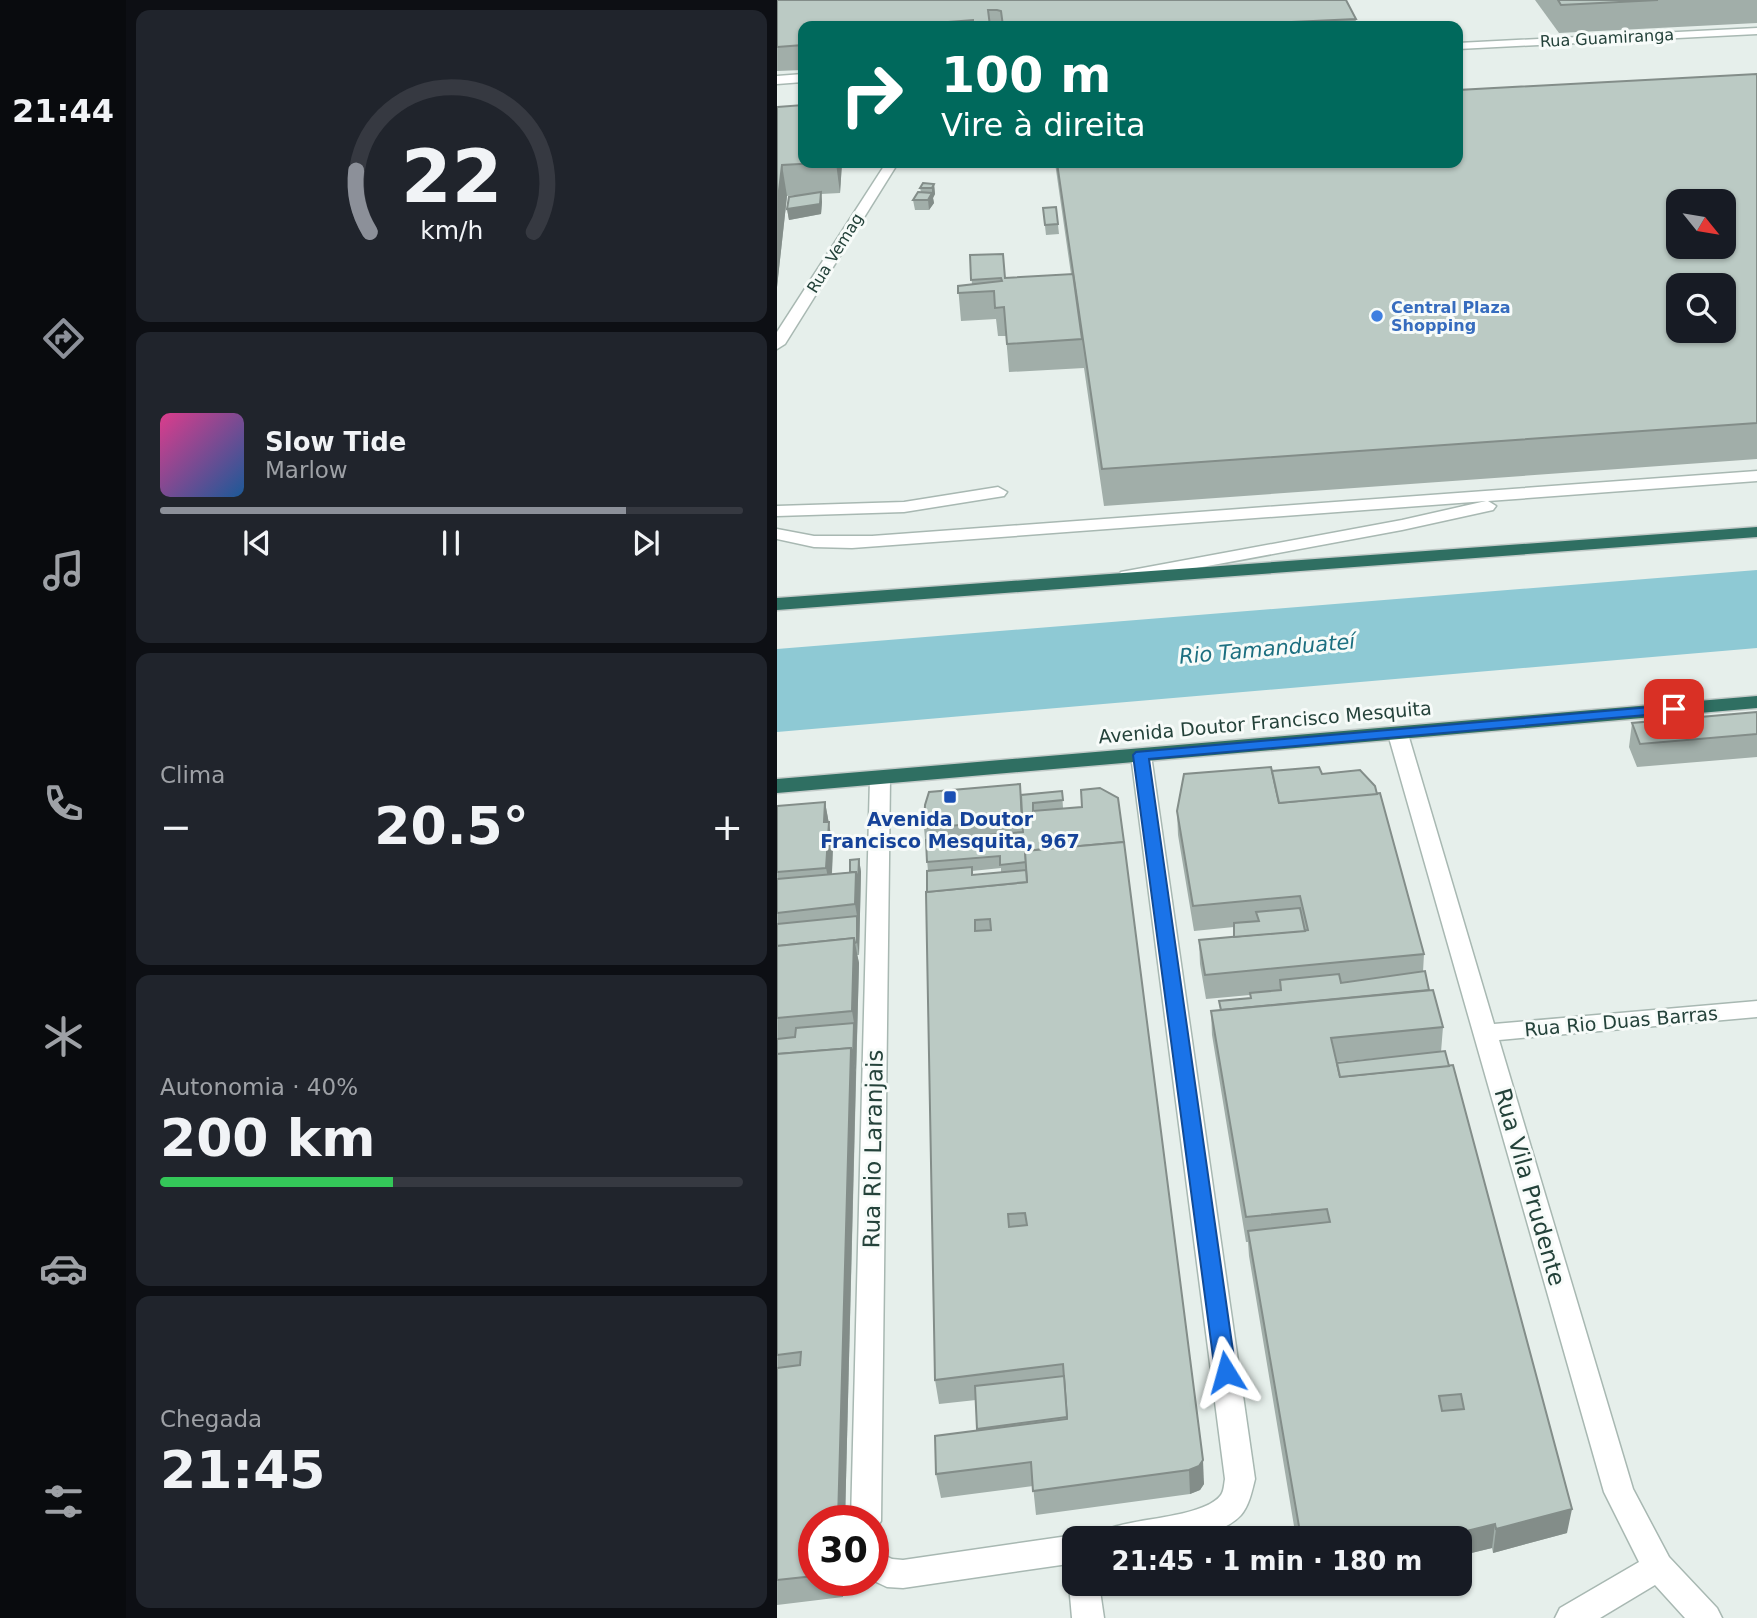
<!DOCTYPE html>
<html lang="pt">
<meta charset="utf-8">
<style>
body{margin:0;font-family:"DejaVu Sans",sans-serif;background:#20242c;color:#f1f3f6;height:100vh;display:flex;flex-direction:column;font-size:26px;white-space:nowrap}
*{box-sizing:border-box;margin:0}
p{font-size:23px;color:#9ea1a6}
.icon{flex:none;width:38px;height:38px;fill:none;stroke:currentColor;stroke-width:2;stroke-linecap:round;stroke-linejoin:round}
.map{position:relative;flex:1;overflow:hidden}
.details{display:flex;flex-direction:column;gap:10px;padding:10px;background:#0d0f14;width:651px}
.details>*{flex:none}
.guide{position:absolute;left:21px;top:21px;width:665px;height:147px;border-radius:14px;box-shadow:0 2px 5px #0004;background:#00695c;color:#fff;overflow:hidden}
.needle{width:46px;rotate:120deg}
.tools{position:absolute;left:889px;top:189px;display:grid;gap:14px}
.tools a{display:grid;place-items:center;width:70px;height:70px;border-radius:14px;background:#171b24;box-shadow:0 2px 5px #0004;font-size:35px}
.speed{position:absolute;left:21px;top:1505px;display:flex;gap:14px;font-size:35px;font-weight:700;text-align:center}
.speed>*{display:grid;place-content:center;width:91px;height:91px;border-radius:50%;background:#171b24;box-shadow:0 2px 5px #0004;line-height:1}
.speed .limit{border:10px solid #d22;background:#fff;color:#111}
.pin{position:absolute;display:grid;place-items:center;width:60px;height:60px;color:#fff;margin:-30px;border-radius:14px;box-shadow:0 4px 10px #0006}
.me{position:absolute;width:77px;margin:-38px;rotate:352deg;stroke-linejoin:round;filter:drop-shadow(0 0 5px #0008)}
.turn{display:flex;align-items:center;gap:24px;height:147px;padding:0 28px;font-size:32px}
.turn .icon{width:91px;height:91px;stroke-width:2.5}
.turn b{display:block;font-size:49px;line-height:60px}
.big{font-size:52px;font-weight:600;line-height:1.1}
.details .card{flex:1;display:flex;flex-direction:column;justify-content:center;gap:10px;min-width:0;padding:0 24px;border-radius:14px;background:#20242c}
.details .dial{align-items:center;gap:0}
.dial svg{height:182px;overflow:visible;fill:none;stroke:#363941;stroke-width:7;stroke-linecap:round;text-anchor:middle}
.dial text{fill:#f1f3f6;stroke:none}
.song{display:flex;align-items:center;gap:21px}
.cover{width:84px;height:84px;border-radius:10px;background:linear-gradient(135deg,hsl(330 70% 55%),hsl(210 70% 35%))}
.played{height:7px;border-radius:4px;background:linear-gradient(90deg,#8c9099 80%,#363941 80%)}
.keys{display:flex;justify-content:space-around;direction:ltr}
.heat{display:flex;justify-content:space-between;align-items:center;font-size:38px;direction:ltr}
.charge{height:10px;border-radius:5px;background:linear-gradient(90deg,#34c759 40%,#363941 0)}
.trip{position:absolute;left:285px;top:1526px;width:410px;height:70px;border-radius:14px;background:#171b24;box-shadow:0 2px 5px #0004;font-weight:600;line-height:70px;text-align:center}
main{display:flex;flex:1;min-height:0}
.dock{display:flex;flex-direction:column;width:126px;justify-content:space-around;align-items:center;background:#090b0e;color:#9ea1a6}
.dock .icon{width:49px;height:49px}
.dock .selected{color:#8c9099}
.dock b{font-size:32px;color:#f1f3f6}
.map>svg:first-child{display:block}
.water{fill:#8ec9d4}
.lines{fill:none;stroke-linecap:round;stroke-linejoin:round}
.minor-casing{stroke:#a8b8b2;stroke-width:3}
.highway-casing{stroke:#c2cac8;stroke-width:3}
.minor{fill:#fff;fill-rule:evenodd}
.highway{fill:#2f6f62;fill-rule:evenodd}
.wall{fill:#a1aea9;fill-rule:evenodd}
.shaded-wall{fill:#838d89}
.building{fill:#bbcac4;stroke:#838d89;stroke-width:2;fill-rule:evenodd}
.route{fill:#1a73e8;stroke:#114b97;stroke-width:2}
.shop-dot{fill:#3f7fe0;stroke:#f7fbf9;stroke-width:2.5}
.transit-dot{fill:#1a4fb4;stroke:#f7fbf9;stroke-width:2.5}
.labels{text-anchor:middle;dominant-baseline:central;stroke-width:6;stroke-linejoin:round;paint-order:stroke}
.far-street-label{font-size:16px;fill:#24423a;stroke:#f7fbf9}
.far-shop-label{font-size:16px;font-weight:bold;fill:#366cbe;stroke:#f7fbf9;text-anchor:start}
.street-label{font-size:19px;fill:#24423a;stroke:#f7fbf9}
.transit-label{font-size:19px;font-weight:bold;fill:#164399;stroke:#f7fbf9}
.water-label{font-size:21px;font-style:italic;fill:#1c6f80;stroke:#f7fbf9}
.near-street-label{font-size:23px;fill:#24423a;stroke:#f7fbf9}
</style>
<main>
<nav class="dock">
<b>21:44</b>
<svg class="icon selected" aria-label="directions" viewBox="0 0 24 24"><path d="M12 3l9 9-9 9-9-9zM9 14v-3h6M13 9l2 2-2 2"/></svg>
<svg class="icon" aria-label="music" viewBox="0 0 24 24"><path d="M9 18V5l10-2v13"/><circle cx="6" cy="18" r="3"/><circle cx="16" cy="16" r="3"/></svg>
<svg class="icon" aria-label="phone" viewBox="0 0 24 24"><path d="M5 4h4l2 5-3 2q2 4 5 5l2-3 5 2v4C11 20 4 13 5 4z"/></svg>
<svg class="icon" aria-label="climate" viewBox="0 0 24 24"><path d="M12 3v18M4 7l16 10M4 17L20 7"/></svg>
<svg class="icon" aria-label="car" viewBox="0 0 24 24"><path d="M5 17H2v-5l4-1 3-4h7l3 4 3 1v5h-3M9 17h6M6 11h13"/><circle cx="7" cy="17" r="2"/><circle cx="17" cy="17" r="2"/></svg>
<svg class="icon" aria-label="filters" viewBox="0 0 24 24"><path d="M4 7h16M4 17h16"/><circle cx="9" cy="7" r="2"/><circle cx="15" cy="17" r="2"/></svg>
</nav>
<section class="details">
<div class="card dial"><svg viewBox="0 0 100 80">
<path d="M14 69A42 42 0 1 1 86 69"/>
<path d="M14 69A42 42 0 0 1 8 42" stroke="#8c9099"/>
<text x="50" y="56" font-size="32" font-weight="700">22</text>
<text x="50" y="72" font-size="11">km/h</text>
</svg></div>
<div class="card">
<div class="song"><i class="cover"></i><div><b>Slow Tide</b><p>Marlow</p></div></div>
<div class="played"></div>
<div class="keys"><svg class="icon" aria-label="previous" viewBox="0 0 24 24"><path d="M18 5L8 12l10 7zM5 5v14"/></svg><svg class="icon" aria-label="pause" viewBox="0 0 24 24"><path d="M8 5v14M16 5v14"/></svg><svg class="icon" aria-label="next" viewBox="0 0 24 24"><path d="M6 5l10 7-10 7zM19 5v14"/></svg></div>
</div>
<div class="card"><p>Clima</p>
<div class="heat"><a>−</a><b class="big">20.5°</b><a>+</a></div>
</div>
<div class="card"><p>Autonomia · 40%</p><b class="big">200 km</b><div class="charge"></div></div>
<div class="card"><p>Chegada</p><b class="big">21:45</b></div>
</section>
<div class="map">
<svg width="980" height="1618" viewBox="0 0 980 1618">
<rect width="100%" height="100%" fill="#e6efeb"/>
<!-- water -->
<path class="water" d="M980,570V648L0,732V649Z"/>
<g class="lines">
<!-- minor casing -->
<g class="minor-casing">
<g id="minor">
<path d="M980,28V34L681,49V43Z"/>
<path d="M26,74V82L0,84V76Z"/>
<path d="M109,163H121L8,344L0,349V332Z"/>
<path d="M980,471V481L711,501L719,506L716,510L625,530L350,581L341,576L344,572L625,520L709,501L75,548L37,547L0,539V529L37,536H95Z"/>
<path d="M221,487L230,492L227,496L127,512L0,516V506L127,502Z"/>
<path d="M621,728L628,730L631,734L717,1024L980,1001V1017L722,1040L856,1489L892,1557L940,1608L945,1618H908L878,1585L823,1618H778L783,1608L862,1562L827,1492L611,734L614,730Z"/>
<path d="M364,749L371,751L374,755L478,1479C475,1491 472,1506 464,1515C436,1545 367,1540 330,1538L334,1528C361,1518 428,1517 444,1495C447,1491 447,1484 448,1479L354,755L357,751Z"/>
<path d="M103,771L110,773L113,778L104,1521L96,1532V1521H74L93,778L96,773Z"/>
<path d="M298,1535L306,1538H298V1563L126,1588L110,1587L95,1580L96,1550L115,1559L126,1560Z"/>
<path d="M298,1573V1584H322L327,1618H295L292,1584Z"/>
</g>
</g>
<!-- highway casing -->
<g class="highway-casing">
<g id="highway">
<path d="M980,527V537L0,610V598Z"/>
<path d="M980,696V708L0,793V779Z"/>
</g>
</g>
<!-- minor -->
<use href="#minor" class="minor"/>
<!-- highway -->
<use href="#highway" class="highway"/>
</g>
<!-- wall -->
<g class="wall">
<path d="M0,0L579,19L578,26H26V70L0,71Z"/>
<path d="M758,0H980V23L782,33Z"/>
<path d="M980,74V459L327,506L307,368L232,372L229,336H221L219,319L184,321L181,286L195,285L193,255L228,278L294,274L278,163H681Z"/>
<path d="M0,107L26,163H65L63,193L44,194L45,202L44,214L12,220L10,209L22,195L10,196L0,287Z"/>
<path d="M157,184L158,194L156,198L157,203L152,210H138L136,200L144,192L143,188Z"/>
<path d="M279,207L282,234L269,235L266,208Z"/>
<path d="M980,712V757L860,767L852,747L855,723Z"/>
<path d="M495,771L545,774L647,954L646,972L666,1027L664,1052L790,1533L716,1553L715,1548L682,1556V1538H519L472,1256L471,1242H469L435,1035L434,1011L443,1010L442,1001L473,998V995L429,999L423,964L422,940L457,937V927L417,931L401,835L400,811ZM655,1053L560,1063V1062Z"/>
<path d="M285,791L286,808L427,1484L423,1490L413,1494L259,1515L256,1486L164,1498L159,1474L200,1430L199,1400L162,1404L158,1380L151,871L147,828L244,795ZM224,868V872L196,875L195,871Z"/>
<path d="M48,802L56,846L55,874L73,872L82,859L84,872L82,955H80L82,963L68,1521H37V1580H66V1597L0,1605V806Z"/>
</g>
<!-- shaded-wall -->
<g class="shaded-wall">
<path d="M59,163H65L63,193Z"/>
<path d="M5,165L10,196L0,287V208Z"/>
<path d="M157,184L158,194L156,198L157,203L152,210L151,200L155,193V188Z"/>
<path d="M44,192L45,202L44,214L12,220L10,209Z"/>
<path d="M48,802L56,846L54,892L49,868L47,822Z"/>
<path d="M82,859L84,872L82,955L80,942V916L78,904L79,872Z"/>
<path d="M77,938L82,963L79,1072L76,1060L77,1023L75,1011Z"/>
<path d="M74,1048L79,1072L68,1521H61Z"/>
<path d="M426,1460L427,1484L423,1490L413,1494L412,1470Z"/>
<path d="M795,1509L790,1533L716,1553L719,1529Z"/>
<path d="M718,1524L715,1548L682,1556V1538H661Z"/>
<path d="M62,1580H66V1597Z"/>
</g>
<!-- building -->
<g class="building">
<path d="M0,0H569L579,19L429,26H226L224,11L220,10H211L213,26H196V20L172,22V26H26V45L0,47Z"/>
<path d="M781,0H881L784,5Z"/>
<rect x="212" y="25" width="13" height="1"/>
<path d="M980,74V423L325,469L280,163H681V90ZM901,201H947V247H901ZM901,285H947V331H901Z"/>
<path d="M26,105V163H41L5,165L0,208V107Z"/>
<path d="M146,183L157,184L155,188H143Z"/>
<path d="M44,192L43,204L10,209L12,197Z"/>
<path d="M141,192L155,193L151,200H136Z"/>
<path d="M279,207L281,224L268,225L266,208Z"/>
<path d="M226,254L228,278L296,274L305,339L230,344L227,307L218,308L217,291L181,293V286L225,281L224,278L194,280L193,255Z"/>
<path d="M980,712V734L863,744L855,723Z"/>
<path d="M494,767L502,803L603,793L647,954L428,975L422,940L531,930L523,896L416,906L400,811L407,774Z"/>
<path d="M542,767L545,774L583,770L598,786L600,794L502,803L495,771Z"/>
<path d="M243,784L245,820L147,828L148,805L152,792Z"/>
<path d="M323,788L341,798L347,842L248,851L249,862L223,865V856L150,862L149,840L246,832L244,795L285,791L286,800L256,803V811L305,807L304,790Z"/>
<path d="M48,802L47,822H52L49,868L0,872V806Z"/>
<path d="M347,842L426,1460L422,1466L412,1470L256,1491L254,1462L159,1474L158,1436L290,1419L286,1364L158,1380L149,892L250,882L248,851ZM213,919L214,930L198,931V920ZM248,1213L250,1225L232,1227L231,1214Z"/>
<path d="M82,859L81,883L79,872H73V860Z"/>
<path d="M195,867V875L249,870L250,882L150,892V871Z"/>
<path d="M79,872L78,904L0,913V879Z"/>
<path d="M523,908L528,931L457,937V923L482,921L479,912Z"/>
<path d="M80,916V942L78,943L77,938L0,946V924Z"/>
<path d="M77,938L75,1011L0,1018V946Z"/>
<path d="M648,971L652,990L444,1010L442,1001L474,998L473,993L504,990L503,980L562,974L564,983Z"/>
<path d="M656,990L666,1027L554,1038L563,1077L676,1065L795,1509L719,1529L718,1524L661,1538H633L631,1530L578,1538H524L471,1231L553,1222L550,1209L469,1217L434,1011ZM684,1394L687,1409L665,1411L662,1396Z"/>
<path d="M77,1023L76,1060L74,1048L0,1054V1039L18,1037L19,1028Z"/>
<path d="M74,1048L61,1521H37V1576L0,1580V1368L23,1365L24,1352L0,1355V1054Z"/>
<path d="M668,1051L672,1066L563,1077L560,1063Z"/>
<path d="M287,1376L290,1417L200,1429L198,1386Z"/>
</g>
<!-- route -->
<path class="route" d="M897,705L903,706L905,709L903,712L372,759L459,1372L456,1378L449,1381L441,1378L438,1372L356,755L359,752Z"/>
<!-- markers -->
<circle class="shop-dot" cx="600" cy="316" r="7"/>
<rect class="transit-dot" x="166" y="790" width="14" height="14" rx="3.5"/>
<g class="labels">
<!-- far-street labels -->
<g class="far-street-label">
<text transform="translate(830 38) rotate(-3)">Rua Guamiranga</text>
<text transform="translate(58 253) rotate(-58)">Rua Vemag</text>
</g>
<!-- far-shop labels -->
<g class="far-shop-label">
<text x="614" y="307">Central Plaza<tspan x="614" dy="18">Shopping</tspan></text>
</g>
<!-- street labels -->
<g class="street-label">
<text transform="translate(488 722) rotate(-5)">Avenida Doutor Francisco Mesquita</text>
<text transform="translate(844 1021) rotate(-5)">Rua Rio Duas Barras</text>
</g>
<!-- transit labels -->
<g class="transit-label">
<text x="173" y="819">Avenida Doutor<tspan x="173" dy="22">Francisco Mesquita, 967</tspan></text>
</g>
<!-- water labels -->
<g class="water-label">
<text transform="translate(490 649) rotate(-5)">Rio Tamanduateí</text>
</g>
<!-- near-street labels -->
<g class="near-street-label">
<text transform="translate(96 1149) rotate(-89)">Rua Rio Laranjais</text>
<text transform="translate(753 1187) rotate(74)">Rua Vila Prudente</text>
</g>
</g>
</svg>
<div class="tools">
<a><svg class="needle" viewBox="-14 -14 28 28"><path d="M0-13l5 13h-10z" fill="#e53935"/><path d="M0 13l5-13h-10z" fill="#9ea1a6"/></svg></a>
<a><svg class="icon" aria-label="search" viewBox="0 0 24 24"><circle cx="10" cy="10" r="6"/><path d="M15 15l6 6"/></svg></a>
</div>
<div class="speed"><div class="limit">30</div></div>
<div class="pin" style="left:897px;top:709px;background:#d93025"><svg class="icon" aria-label="arrive" viewBox="0 0 24 24"><path d="M6 21V4h12l-3 4 3 4H6"/></svg></div>
<svg class="me" style="left:449px;top:1372px" viewBox="-20 -20 40 40"><path d="M0-17L14 15 0 8-14 15z" fill="#1a73e8" stroke="#fff" stroke-width="4"/></svg>
<div class="trip">21:45 · 1 min · 180 m</div>
<div class="guide">
<div class="turn"><svg class="icon" aria-label="right" viewBox="0 0 24 24"><path d="M7 20v-9h11M14 6l5 5-5 5"/></svg><div><b>100 m</b>Vire à direita</div></div>
</div>
</div>
</main>
